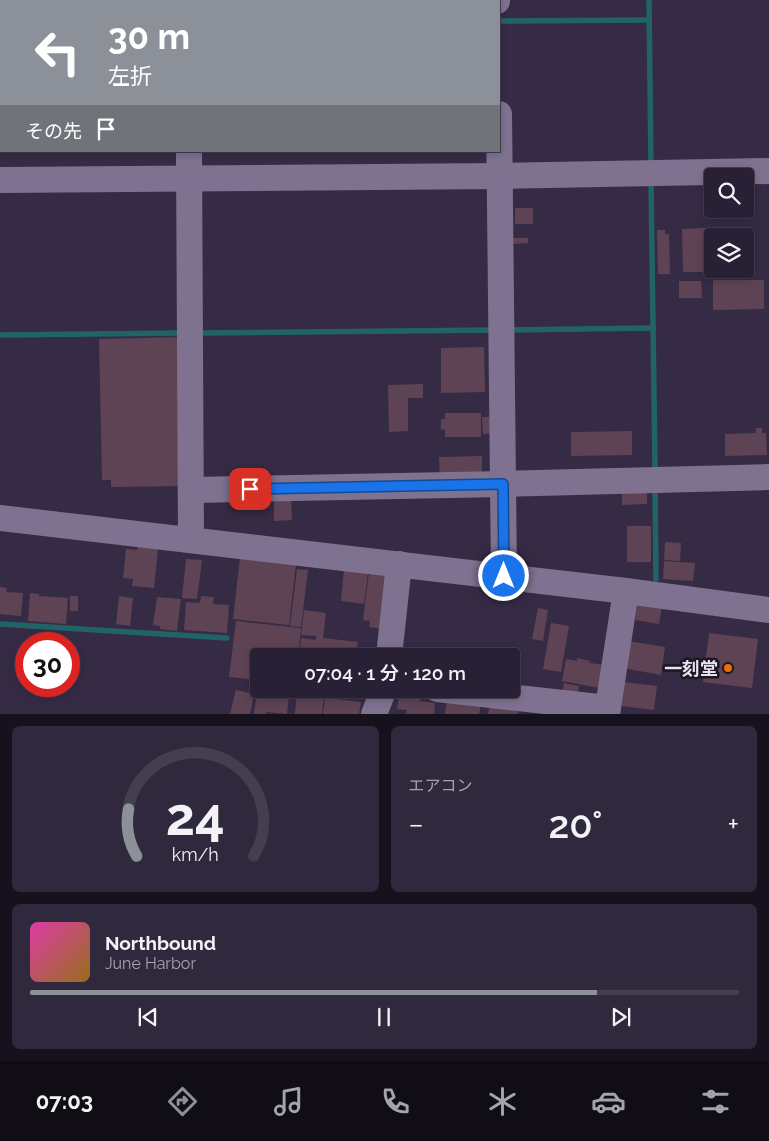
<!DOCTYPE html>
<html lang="ja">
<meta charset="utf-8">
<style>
body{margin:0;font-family:Raleway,"Noto Sans JP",sans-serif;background:#30283c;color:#f1f3f6;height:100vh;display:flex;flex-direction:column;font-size:19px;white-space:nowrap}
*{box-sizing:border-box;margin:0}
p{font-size:16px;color:#a5a3ac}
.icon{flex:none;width:28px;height:28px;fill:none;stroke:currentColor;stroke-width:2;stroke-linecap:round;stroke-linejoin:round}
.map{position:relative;height:714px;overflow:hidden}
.side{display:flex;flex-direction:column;gap:12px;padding:12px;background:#16121d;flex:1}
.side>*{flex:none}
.guide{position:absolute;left:0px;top:0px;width:500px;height:152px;box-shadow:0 2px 8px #0003,0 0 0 1px #443e4f;background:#8c9099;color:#fff;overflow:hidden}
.controls{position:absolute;left:704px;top:168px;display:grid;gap:10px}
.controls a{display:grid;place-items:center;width:50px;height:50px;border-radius:5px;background:#282034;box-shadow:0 2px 8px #0003,0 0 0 1px #443e4f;font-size:25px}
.speed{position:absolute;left:15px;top:632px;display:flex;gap:10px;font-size:25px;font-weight:700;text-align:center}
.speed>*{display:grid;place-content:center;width:65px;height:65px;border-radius:50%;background:#282034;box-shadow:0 2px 8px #0003,0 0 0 1px #443e4f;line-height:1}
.speed .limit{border:8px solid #d22;background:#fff;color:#111}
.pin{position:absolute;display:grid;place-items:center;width:42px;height:42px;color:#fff;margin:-21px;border-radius:10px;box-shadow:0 2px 8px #0006}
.me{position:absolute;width:55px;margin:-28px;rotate:0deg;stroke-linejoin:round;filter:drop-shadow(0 0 4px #0008)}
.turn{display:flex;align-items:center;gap:18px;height:105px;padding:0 25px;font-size:22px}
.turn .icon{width:65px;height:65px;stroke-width:2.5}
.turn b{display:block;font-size:35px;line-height:42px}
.then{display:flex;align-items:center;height:48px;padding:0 25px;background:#0003;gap:10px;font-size:19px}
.big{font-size:38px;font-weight:600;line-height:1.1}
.side .card{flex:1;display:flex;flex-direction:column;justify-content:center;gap:8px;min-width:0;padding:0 18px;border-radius:8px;background:#30283c}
.side .dial{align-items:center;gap:0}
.dial svg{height:130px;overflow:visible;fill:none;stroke:#443e4f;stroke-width:7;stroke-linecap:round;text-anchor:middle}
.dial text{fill:#f1f3f6;stroke:none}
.song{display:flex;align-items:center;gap:15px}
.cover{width:60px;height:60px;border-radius:8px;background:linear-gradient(135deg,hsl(320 70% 55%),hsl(40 70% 35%))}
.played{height:5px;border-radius:2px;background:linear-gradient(90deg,#8c9099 80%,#443e4f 80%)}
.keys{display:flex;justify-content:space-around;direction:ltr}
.heat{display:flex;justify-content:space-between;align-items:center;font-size:28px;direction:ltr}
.side .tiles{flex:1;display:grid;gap:12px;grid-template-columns:1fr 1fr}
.card:last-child{grid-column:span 2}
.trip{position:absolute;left:250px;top:648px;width:270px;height:50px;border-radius:5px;background:#282034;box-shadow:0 2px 8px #0003,0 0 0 1px #443e4f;font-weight:600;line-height:50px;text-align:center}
.tab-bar{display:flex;height:80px;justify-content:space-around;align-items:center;background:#100d15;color:#a5a3ac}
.tab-bar .icon{width:35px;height:35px}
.tab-bar .current{color:#8c9099}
.tab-bar b{font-size:22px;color:#f1f3f6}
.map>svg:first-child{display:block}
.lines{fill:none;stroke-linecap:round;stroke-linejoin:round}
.stream{stroke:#216467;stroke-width:5.5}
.building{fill:#5e4355}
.minor{stroke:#7e7290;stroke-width:26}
.route-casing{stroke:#114b97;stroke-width:12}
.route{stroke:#1a73e8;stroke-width:9}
.food-dot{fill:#e8710a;stroke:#1b1722;stroke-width:2}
.labels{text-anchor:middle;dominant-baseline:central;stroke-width:5;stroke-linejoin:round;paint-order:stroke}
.poi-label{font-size:18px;font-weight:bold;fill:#e7e1f1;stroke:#1b1722;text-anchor:end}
</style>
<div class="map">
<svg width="769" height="714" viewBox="0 0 769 714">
<rect width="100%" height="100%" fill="#362b45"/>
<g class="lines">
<!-- stream -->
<g class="stream">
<path d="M649,0L651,167"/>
<path d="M502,21L649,20"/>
<path d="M0,25H1"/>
<path d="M651,181L655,467"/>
<path d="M507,330L653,328"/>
<path d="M196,333L494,330"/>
<path d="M0,335L182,333"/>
<path d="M655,487L656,579"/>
<path d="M0,624L227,638"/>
</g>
</g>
<!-- building -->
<g class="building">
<rect x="515" y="208" width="18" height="16"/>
<path d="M705,228L706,272H683L682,229Z"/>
<path d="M657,230H665V234H669L670,274H658Z"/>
<path d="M708,230H720V236H712V241H709Z"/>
<path d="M513,238H528V243L513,244Z"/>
<path d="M713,280H764V309L713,310Z"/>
<path d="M679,281H701L702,298H679Z"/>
<path d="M183,337L185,486L111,487V480H102L99,339Z"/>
<path d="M484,347L485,392L441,393V348Z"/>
<path d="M423,384V398H408V431L389,432L388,385Z"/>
<path d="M445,413H481V437H445V429L441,430V419H445Z"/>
<path d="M482,417H494L495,433L483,434Z"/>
<path d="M756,428H762V433H766L767,455L725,456V434L756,433Z"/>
<path d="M632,431V455L571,456V432Z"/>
<path d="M482,456V477L440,478L439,457Z"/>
<path d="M622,489H647V504L622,505Z"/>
<path d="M274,496H291L292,520L274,521Z"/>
<rect x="627" y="526" width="24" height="36"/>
<path d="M665,542L681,543L680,561L664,560Z"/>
<path d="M137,546L158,549L154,588L132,586L133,579L123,578L126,549L137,550Z"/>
<path d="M240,558L296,564L289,625L233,619Z"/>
<path d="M186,559L202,560L197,599L182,598Z"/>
<path d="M664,561L695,563L693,581L663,579Z"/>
<path d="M297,569L308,570L301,627L290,626Z"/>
<path d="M344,570L368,572L364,604L341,601Z"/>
<path d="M369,572L387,574L381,629L369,627L370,621L363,620Z"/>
<path d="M0,587L7,588L6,592L23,593L21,616L0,614Z"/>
<path d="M30,593L39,594V596L68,598L66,624L28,621Z"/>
<rect x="70" y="596" width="8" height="15"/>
<path d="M119,596L133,598L130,626L116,624Z"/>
<path d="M201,596L214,597L213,604L229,605L227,633L184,630L186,602L200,603Z"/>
<path d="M157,597L181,599L177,631L160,629V626L153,625Z"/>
<path d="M641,602L662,606L659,624L635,620L637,606Z"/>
<path d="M538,608L548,610L543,641L532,639Z"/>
<path d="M304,610L326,613L323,638L358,642L356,656H299L301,638L316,640V636L301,635Z"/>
<path d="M236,621L301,628L298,656H259V680L229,677Z"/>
<path d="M551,623L569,626L561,672L543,669Z"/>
<path d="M709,633L758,639L752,688L703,682Z"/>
<path d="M628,641L665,647L661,675L623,668Z"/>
<path d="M414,649L430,652L429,656H413Z"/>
<path d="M577,658L590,661V663L604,665L600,688L562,681L566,659L577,661Z"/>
<path d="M624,682L657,686L654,710L621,706Z"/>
<path d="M564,683L579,686L577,698L562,695Z"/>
<path d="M236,690L254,694L250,714H230Z"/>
<path d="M297,691L324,695L322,714H295Z"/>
<path d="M257,692L289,695L287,714L266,712V714H254Z"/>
<path d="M399,695L421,698L420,701L435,703L434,714H406L407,710L397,709Z"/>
<path d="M325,698L361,702L359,714H323Z"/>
<path d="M447,699L481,704L479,714H445Z"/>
<path d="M490,705H519L518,714H488Z"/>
</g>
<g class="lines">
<!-- minor -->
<g class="minor">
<path d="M186,0V1"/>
<path d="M497,0V1"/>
<path d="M499,114L504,576"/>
<path d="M189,151L191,540"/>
<path d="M0,180L500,176L769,171"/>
<path d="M191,490L503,484L769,477"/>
<path d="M0,518L626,591L769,610"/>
<path d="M389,656L399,564"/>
<path d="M437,689L608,708"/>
<path d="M374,714L384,689"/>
<path d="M607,714L626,591"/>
</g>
</g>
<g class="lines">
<!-- route casing -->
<g class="route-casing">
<path id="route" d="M250,489L503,484L504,576"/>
</g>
<!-- route -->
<use href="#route" class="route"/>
</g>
<!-- markers -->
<circle class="food-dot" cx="728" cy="668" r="5"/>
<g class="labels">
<!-- poi labels -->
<g class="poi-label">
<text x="718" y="668">一刻堂</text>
</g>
</g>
</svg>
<div class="controls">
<a><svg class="icon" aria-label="search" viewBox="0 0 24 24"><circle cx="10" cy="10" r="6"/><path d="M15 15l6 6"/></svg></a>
<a><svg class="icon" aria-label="layers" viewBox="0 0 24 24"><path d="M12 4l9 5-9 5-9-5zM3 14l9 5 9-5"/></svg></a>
</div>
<div class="speed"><div class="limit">30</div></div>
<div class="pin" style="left:250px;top:489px;background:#d93025"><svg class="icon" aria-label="arrive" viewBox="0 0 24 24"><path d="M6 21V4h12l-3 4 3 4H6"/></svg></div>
<svg class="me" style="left:504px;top:576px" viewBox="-20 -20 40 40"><circle r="17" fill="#1a73e8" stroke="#fff" stroke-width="3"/><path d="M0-11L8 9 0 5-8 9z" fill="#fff"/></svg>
<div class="trip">07:04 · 1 分 · 120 m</div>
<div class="guide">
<div class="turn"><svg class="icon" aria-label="left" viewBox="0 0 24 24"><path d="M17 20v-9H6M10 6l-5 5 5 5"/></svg><div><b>30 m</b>左折</div></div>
<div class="then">その先<svg class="icon" aria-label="arrive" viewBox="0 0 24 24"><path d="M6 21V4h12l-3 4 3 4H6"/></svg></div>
</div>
</div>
<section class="side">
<div class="tiles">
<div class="card dial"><svg viewBox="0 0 100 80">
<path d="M14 69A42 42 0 1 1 86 69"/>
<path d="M14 69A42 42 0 0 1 9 40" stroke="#8c9099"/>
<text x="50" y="56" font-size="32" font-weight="700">24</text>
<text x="50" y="72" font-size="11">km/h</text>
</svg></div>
<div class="card"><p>エアコン</p>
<div class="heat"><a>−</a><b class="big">20°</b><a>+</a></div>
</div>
<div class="card">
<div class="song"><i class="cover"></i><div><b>Northbound</b><p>June Harbor</p></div></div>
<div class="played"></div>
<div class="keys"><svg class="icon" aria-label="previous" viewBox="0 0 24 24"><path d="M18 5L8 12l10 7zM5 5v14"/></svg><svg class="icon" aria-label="pause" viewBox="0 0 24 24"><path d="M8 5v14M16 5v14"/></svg><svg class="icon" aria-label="next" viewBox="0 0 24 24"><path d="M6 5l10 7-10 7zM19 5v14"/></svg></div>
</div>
</div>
</section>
<nav class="tab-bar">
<b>07:03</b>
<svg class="icon current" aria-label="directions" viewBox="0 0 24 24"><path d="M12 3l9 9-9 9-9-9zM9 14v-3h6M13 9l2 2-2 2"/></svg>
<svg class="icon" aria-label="music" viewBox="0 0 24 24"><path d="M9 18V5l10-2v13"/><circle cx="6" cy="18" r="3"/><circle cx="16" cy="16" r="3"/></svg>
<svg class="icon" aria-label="phone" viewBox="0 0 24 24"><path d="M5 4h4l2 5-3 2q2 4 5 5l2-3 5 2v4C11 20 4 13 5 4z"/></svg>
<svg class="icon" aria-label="climate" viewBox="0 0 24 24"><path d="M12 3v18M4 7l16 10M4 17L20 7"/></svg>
<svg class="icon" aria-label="car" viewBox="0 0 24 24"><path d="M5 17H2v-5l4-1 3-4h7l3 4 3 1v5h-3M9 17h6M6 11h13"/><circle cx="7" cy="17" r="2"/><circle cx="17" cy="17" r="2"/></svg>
<svg class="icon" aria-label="filters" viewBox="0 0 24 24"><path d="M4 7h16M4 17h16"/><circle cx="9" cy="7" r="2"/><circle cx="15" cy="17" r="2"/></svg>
</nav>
